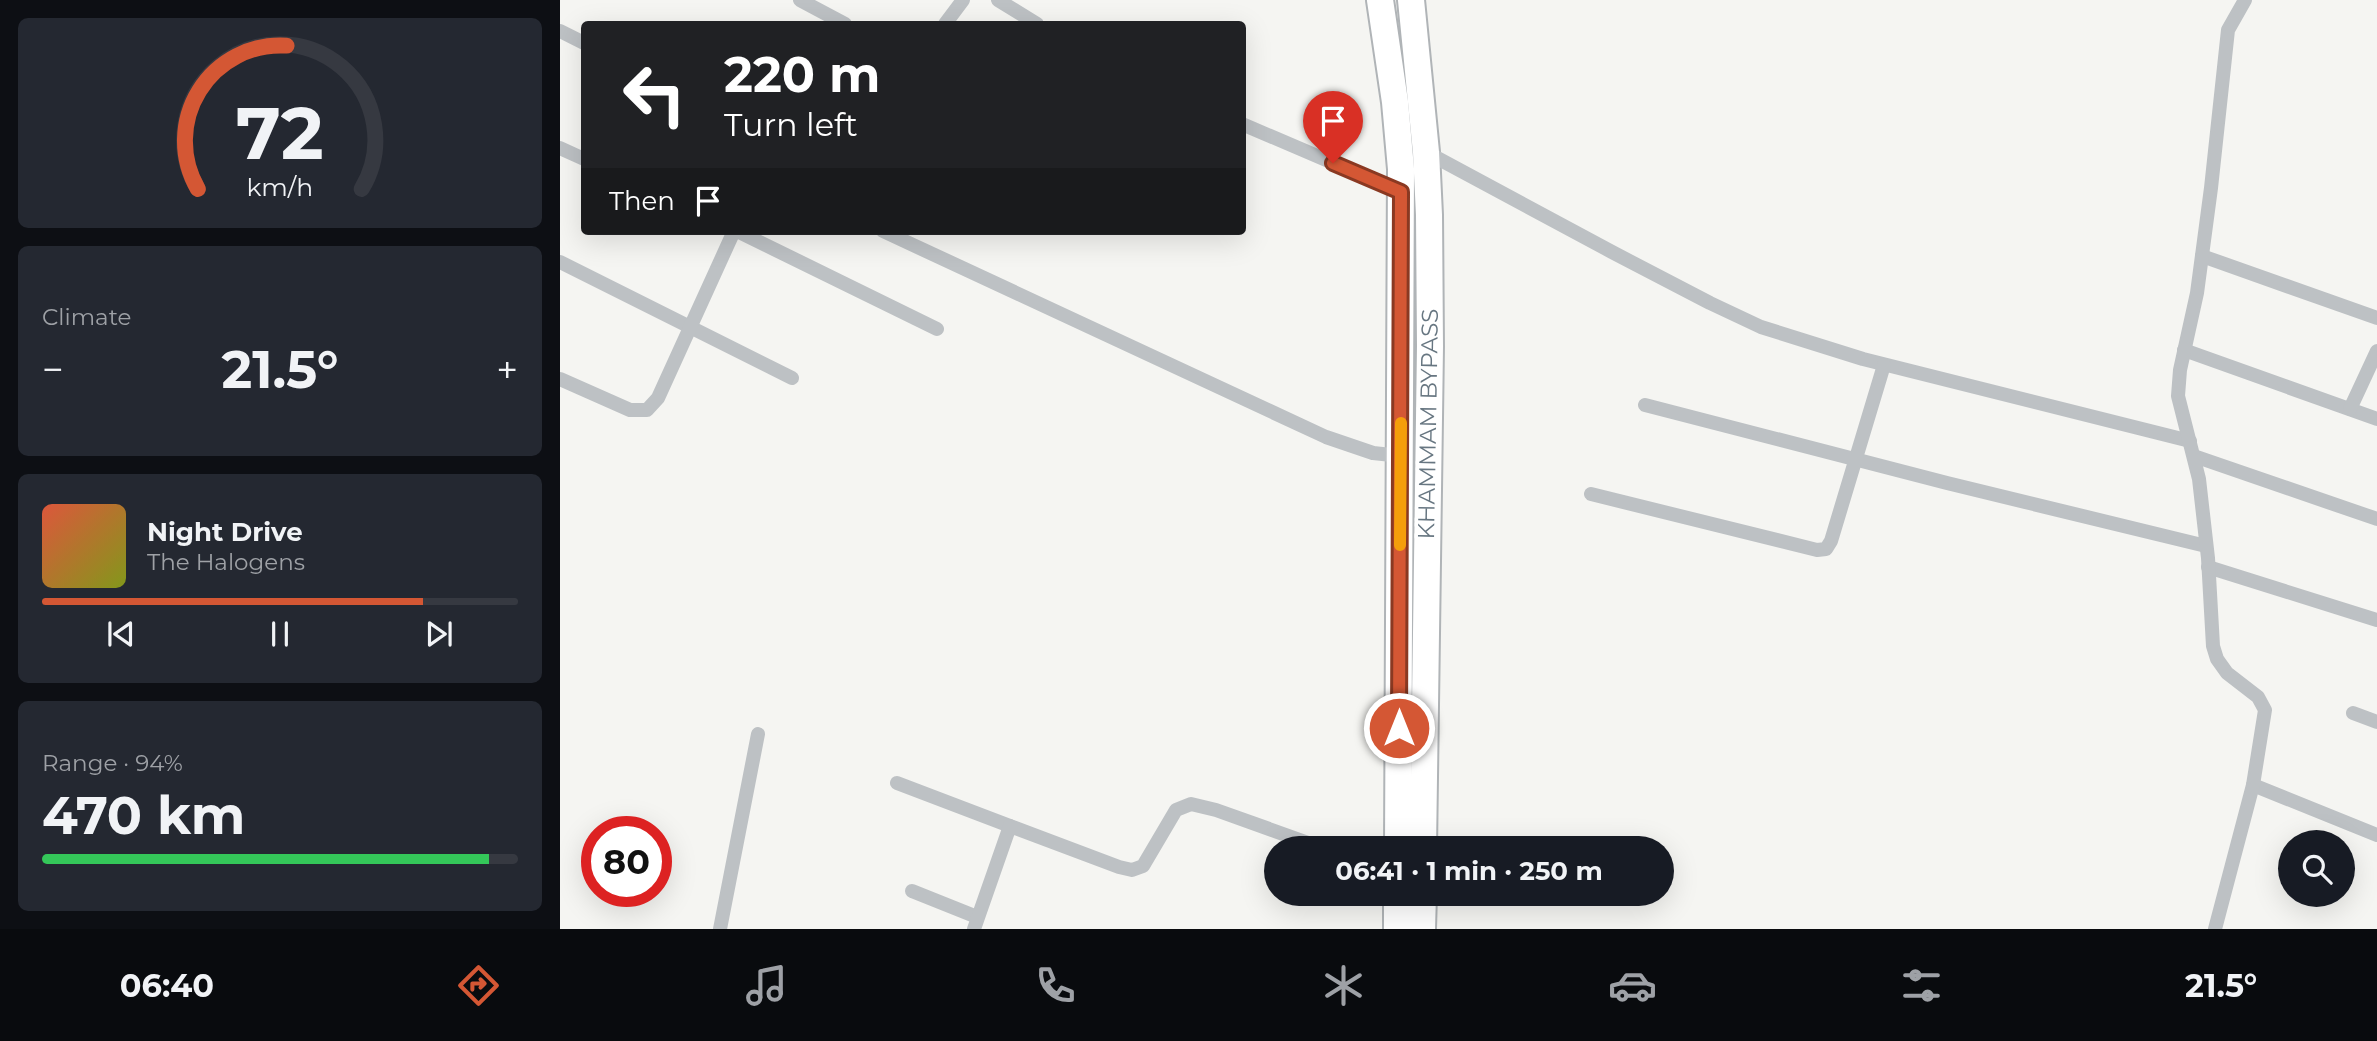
<!DOCTYPE html>
<meta charset="utf-8">
<style>
body{margin:0;font-family:Montserrat,sans-serif;background:#242831;color:#f1f3f6;height:100vh;display:flex;flex-direction:column;font-size:26px;white-space:nowrap}
*{box-sizing:border-box;margin:0}
p{font-size:23px;color:#9ea1a6}
.icon{flex:none;width:38px;height:38px;fill:none;stroke:currentColor;stroke-width:2;stroke-linecap:round;stroke-linejoin:round}
.map{position:relative;flex:1;overflow:hidden}
.side{display:flex;flex-direction:column;gap:18px;padding:18px;background:#0d0f14;width:560px}
.side>*{flex:none}
.banner{position:absolute;left:21px;top:21px;width:665px;height:214px;border-radius:7px;box-shadow:0 7px 28px #0002;background:#202124;color:#fff;overflow:hidden}
.controls{position:absolute;left:1718px;top:830px;display:grid;gap:14px}
.controls a{display:grid;place-items:center;width:77px;height:77px;border-radius:50%;background:#171b24;box-shadow:0 7px 28px #0002;font-size:35px}
.speed{position:absolute;left:21px;top:816px;display:flex;gap:14px;font-size:35px;font-weight:700;text-align:center}
.speed>*{display:grid;place-content:center;width:91px;height:91px;border-radius:50%;background:#171b24;box-shadow:0 7px 28px #0002;line-height:1}
.speed .limit{border:10px solid #d22;background:#fff;color:#111}
.pin{position:absolute;display:grid;place-items:center;width:60px;height:60px;color:#fff;margin:-72px -30px;border-radius:50% 50% 50% 0;rotate:-45deg;box-shadow:0 0 7px #0007}
.pin .icon{rotate:45deg}
.me{position:absolute;width:77px;margin:-38px;rotate:0deg;stroke-linejoin:round;filter:drop-shadow(0 0 5px #0008)}
.turn{display:flex;align-items:center;gap:24px;height:147px;padding:0 28px;font-size:32px}
.turn .icon{width:91px;height:91px;stroke-width:2.5}
.turn b{display:block;font-size:49px;line-height:60px}
.then{display:flex;align-items:center;height:66px;padding:0 28px;background:#0003;gap:14px;font-size:26px}
.big{font-size:52px;font-weight:700;line-height:1.1}
.side .card{flex:1;display:flex;flex-direction:column;justify-content:center;gap:10px;min-width:0;padding:0 24px;border-radius:10px;background:#242831}
.side .dial{align-items:center;gap:0}
.dial svg{height:182px;overflow:visible;fill:none;stroke:#363941;stroke-width:7;stroke-linecap:round;text-anchor:middle}
.dial text{fill:#f1f3f6;stroke:none}
.song{display:flex;align-items:center;gap:21px}
.cover{width:84px;height:84px;border-radius:10px;background:linear-gradient(135deg,hsl(10 70% 55%),hsl(70 70% 35%))}
.played{height:7px;border-radius:4px;background:linear-gradient(90deg,#d45734 80%,#363941 80%)}
.keys{display:flex;justify-content:space-around;direction:ltr}
.heat{display:flex;justify-content:space-between;align-items:center;font-size:38px;direction:ltr}
.charge{height:10px;border-radius:5px;background:linear-gradient(90deg,#34c759 94%,#363941 0)}
.trip{position:absolute;left:704px;top:836px;width:410px;height:70px;border-radius:35px;background:#171b24;box-shadow:0 7px 28px #0002;font-weight:700;line-height:70px;text-align:center}
.dock{display:flex;height:112px;justify-content:space-around;align-items:center;background:#090b0e;color:#9ea1a6}
.dock .icon{width:49px;height:49px}
.dock .active{color:#d45734}
.dock b{font-size:32px;color:#f1f3f6}
main{display:flex;flex:1;min-height:0}
.map>svg:first-child{display:block}
.lines{fill:none;stroke-linecap:round;stroke-linejoin:round}
.highway-casing{stroke:#b0b4b7;stroke-width:30}
.street{stroke:#bdc1c4;stroke-width:14}
.highway{stroke:#fff;stroke-width:26}
.route-casing{stroke:#8a3922;stroke-width:18}
.route{stroke:#d45734;stroke-width:12}
.slow{stroke:#f59e0b;stroke-width:12}
.labels{text-anchor:middle;dominant-baseline:central;stroke-width:7;stroke-linejoin:round;paint-order:stroke}
.street-label{font-size:23px;fill:#677681;stroke:#fff}
</style>
<main>
<section class="side">
<div class="card dial"><svg viewBox="0 0 100 80">
<path d="M14 69A42 42 0 1 1 86 69"/>
<path d="M14 69A42 42 0 0 1 53 6" stroke="#d45734"/>
<text x="50" y="56" font-size="32" font-weight="700">72</text>
<text x="50" y="72" font-size="11">km/h</text>
</svg></div>
<div class="card"><p>Climate</p>
<div class="heat"><a>−</a><b class="big">21.5°</b><a>+</a></div>
</div>
<div class="card">
<div class="song"><i class="cover"></i><div><b>Night Drive</b><p>The Halogens</p></div></div>
<div class="played"></div>
<div class="keys"><svg class="icon" aria-label="previous" viewBox="0 0 24 24"><path d="M18 5L8 12l10 7zM5 5v14"/></svg><svg class="icon" aria-label="pause" viewBox="0 0 24 24"><path d="M8 5v14M16 5v14"/></svg><svg class="icon" aria-label="next" viewBox="0 0 24 24"><path d="M6 5l10 7-10 7zM19 5v14"/></svg></div>
</div>
<div class="card"><p>Range · 94%</p><b class="big">470 km</b><div class="charge"></div></div>
</section>
<div class="map">
<svg width="1817" height="929" viewBox="0 0 1817 929">
<rect width="100%" height="100%" fill="#f5f5f2"/>
<g class="lines">
<!-- highway casing -->
<g class="highway-casing">
<g id="highway">
<path d="M820,0L835,102L841,169L838,849"/>
<path d="M851,0L866,152L869,215L870,346L863,849"/>
<path d="M837,929V894"/>
<path d="M862,929L863,894"/>
</g>
</g>
<!-- street -->
<g class="street">
<path d="M240,0L285,24"/>
<path d="M438,0L477,24"/>
<path d="M385,24L403,0"/>
<path d="M0,31L24,43"/>
<path d="M682,124L841,192"/>
<path d="M0,148L24,159"/>
<path d="M866,152L1052,252L1150,303L1201,327L1303,359L1630,441"/>
<path d="M177,231L377,329"/>
<path d="M323,231L766,437L813,453L841,456"/>
<path d="M1642,256L1817,318"/>
<path d="M0,262L232,378"/>
<path d="M1624,350L1817,419"/>
<path d="M0,379L70,410H87L98,398L174,231"/>
<path d="M1085,405L1387,483L1646,546"/>
<path d="M1790,409L1817,351"/>
<path d="M1634,456L1817,519"/>
<path d="M1031,494L1257,550L1266,549L1271,541L1324,365"/>
<path d="M1648,567L1817,620"/>
<path d="M1793,713L1817,722"/>
<path d="M337,783L450,826"/>
<path d="M1693,785L1817,835"/>
<path d="M352,891L417,917"/>
<path d="M160,929L198,734"/>
<path d="M414,929L450,826L559,867L572,870L583,866L616,810L631,804L656,810L765,849"/>
<path d="M1655,929L1693,785L1705,710L1698,697L1667,673L1657,659L1653,646L1648,558L1639,479L1618,396L1620,370L1637,293L1651,188L1668,30L1685,0"/>
</g>
<!-- highway -->
<use href="#highway" class="highway"/>
</g>
<g class="lines">
<!-- route casing -->
<g class="route-casing">
<path id="route" d="M773,163L841,192L839,728"/>
</g>
<!-- route -->
<use href="#route" class="route"/>
<!-- slow -->
<path class="slow" d="M840,545L841,423"/>
</g>
<g class="labels">
<!-- street labels -->
<g class="street-label">
<text transform="translate(868 424) rotate(-89)">KHAMMAM BYPASS</text>
</g>
</g>
</svg>
<div class="controls">
<a><svg class="icon" aria-label="search" viewBox="0 0 24 24"><circle cx="10" cy="10" r="6"/><path d="M15 15l6 6"/></svg></a>
</div>
<div class="speed"><div class="limit">80</div></div>
<div class="pin" style="left:773px;top:163px;background:#d93025"><svg class="icon" aria-label="arrive" viewBox="0 0 24 24"><path d="M6 21V4h12l-3 4 3 4H6"/></svg></div>
<svg class="me" style="left:839px;top:728px" viewBox="-20 -20 40 40"><circle r="17" fill="#d45734" stroke="#fff" stroke-width="3"/><path d="M0-11L8 9 0 5-8 9z" fill="#fff"/></svg>
<div class="trip">06:41 · 1 min · 250 m</div>
<div class="banner">
<div class="turn"><svg class="icon" aria-label="left" viewBox="0 0 24 24"><path d="M17 20v-9H6M10 6l-5 5 5 5"/></svg><div><b>220 m</b>Turn left</div></div>
<div class="then">Then<svg class="icon" aria-label="arrive" viewBox="0 0 24 24"><path d="M6 21V4h12l-3 4 3 4H6"/></svg></div>
</div>
</div>
</main>
<nav class="dock">
<b>06:40</b>
<svg class="icon active" aria-label="directions" viewBox="0 0 24 24"><path d="M12 3l9 9-9 9-9-9zM9 14v-3h6M13 9l2 2-2 2"/></svg>
<svg class="icon" aria-label="music" viewBox="0 0 24 24"><path d="M9 18V5l10-2v13"/><circle cx="6" cy="18" r="3"/><circle cx="16" cy="16" r="3"/></svg>
<svg class="icon" aria-label="phone" viewBox="0 0 24 24"><path d="M5 4h4l2 5-3 2q2 4 5 5l2-3 5 2v4C11 20 4 13 5 4z"/></svg>
<svg class="icon" aria-label="climate" viewBox="0 0 24 24"><path d="M12 3v18M4 7l16 10M4 17L20 7"/></svg>
<svg class="icon" aria-label="car" viewBox="0 0 24 24"><path d="M5 17H2v-5l4-1 3-4h7l3 4 3 1v5h-3M9 17h6M6 11h13"/><circle cx="7" cy="17" r="2"/><circle cx="17" cy="17" r="2"/></svg>
<svg class="icon" aria-label="filters" viewBox="0 0 24 24"><path d="M4 7h16M4 17h16"/><circle cx="9" cy="7" r="2"/><circle cx="15" cy="17" r="2"/></svg>
<b>21.5°</b>
</nav>
